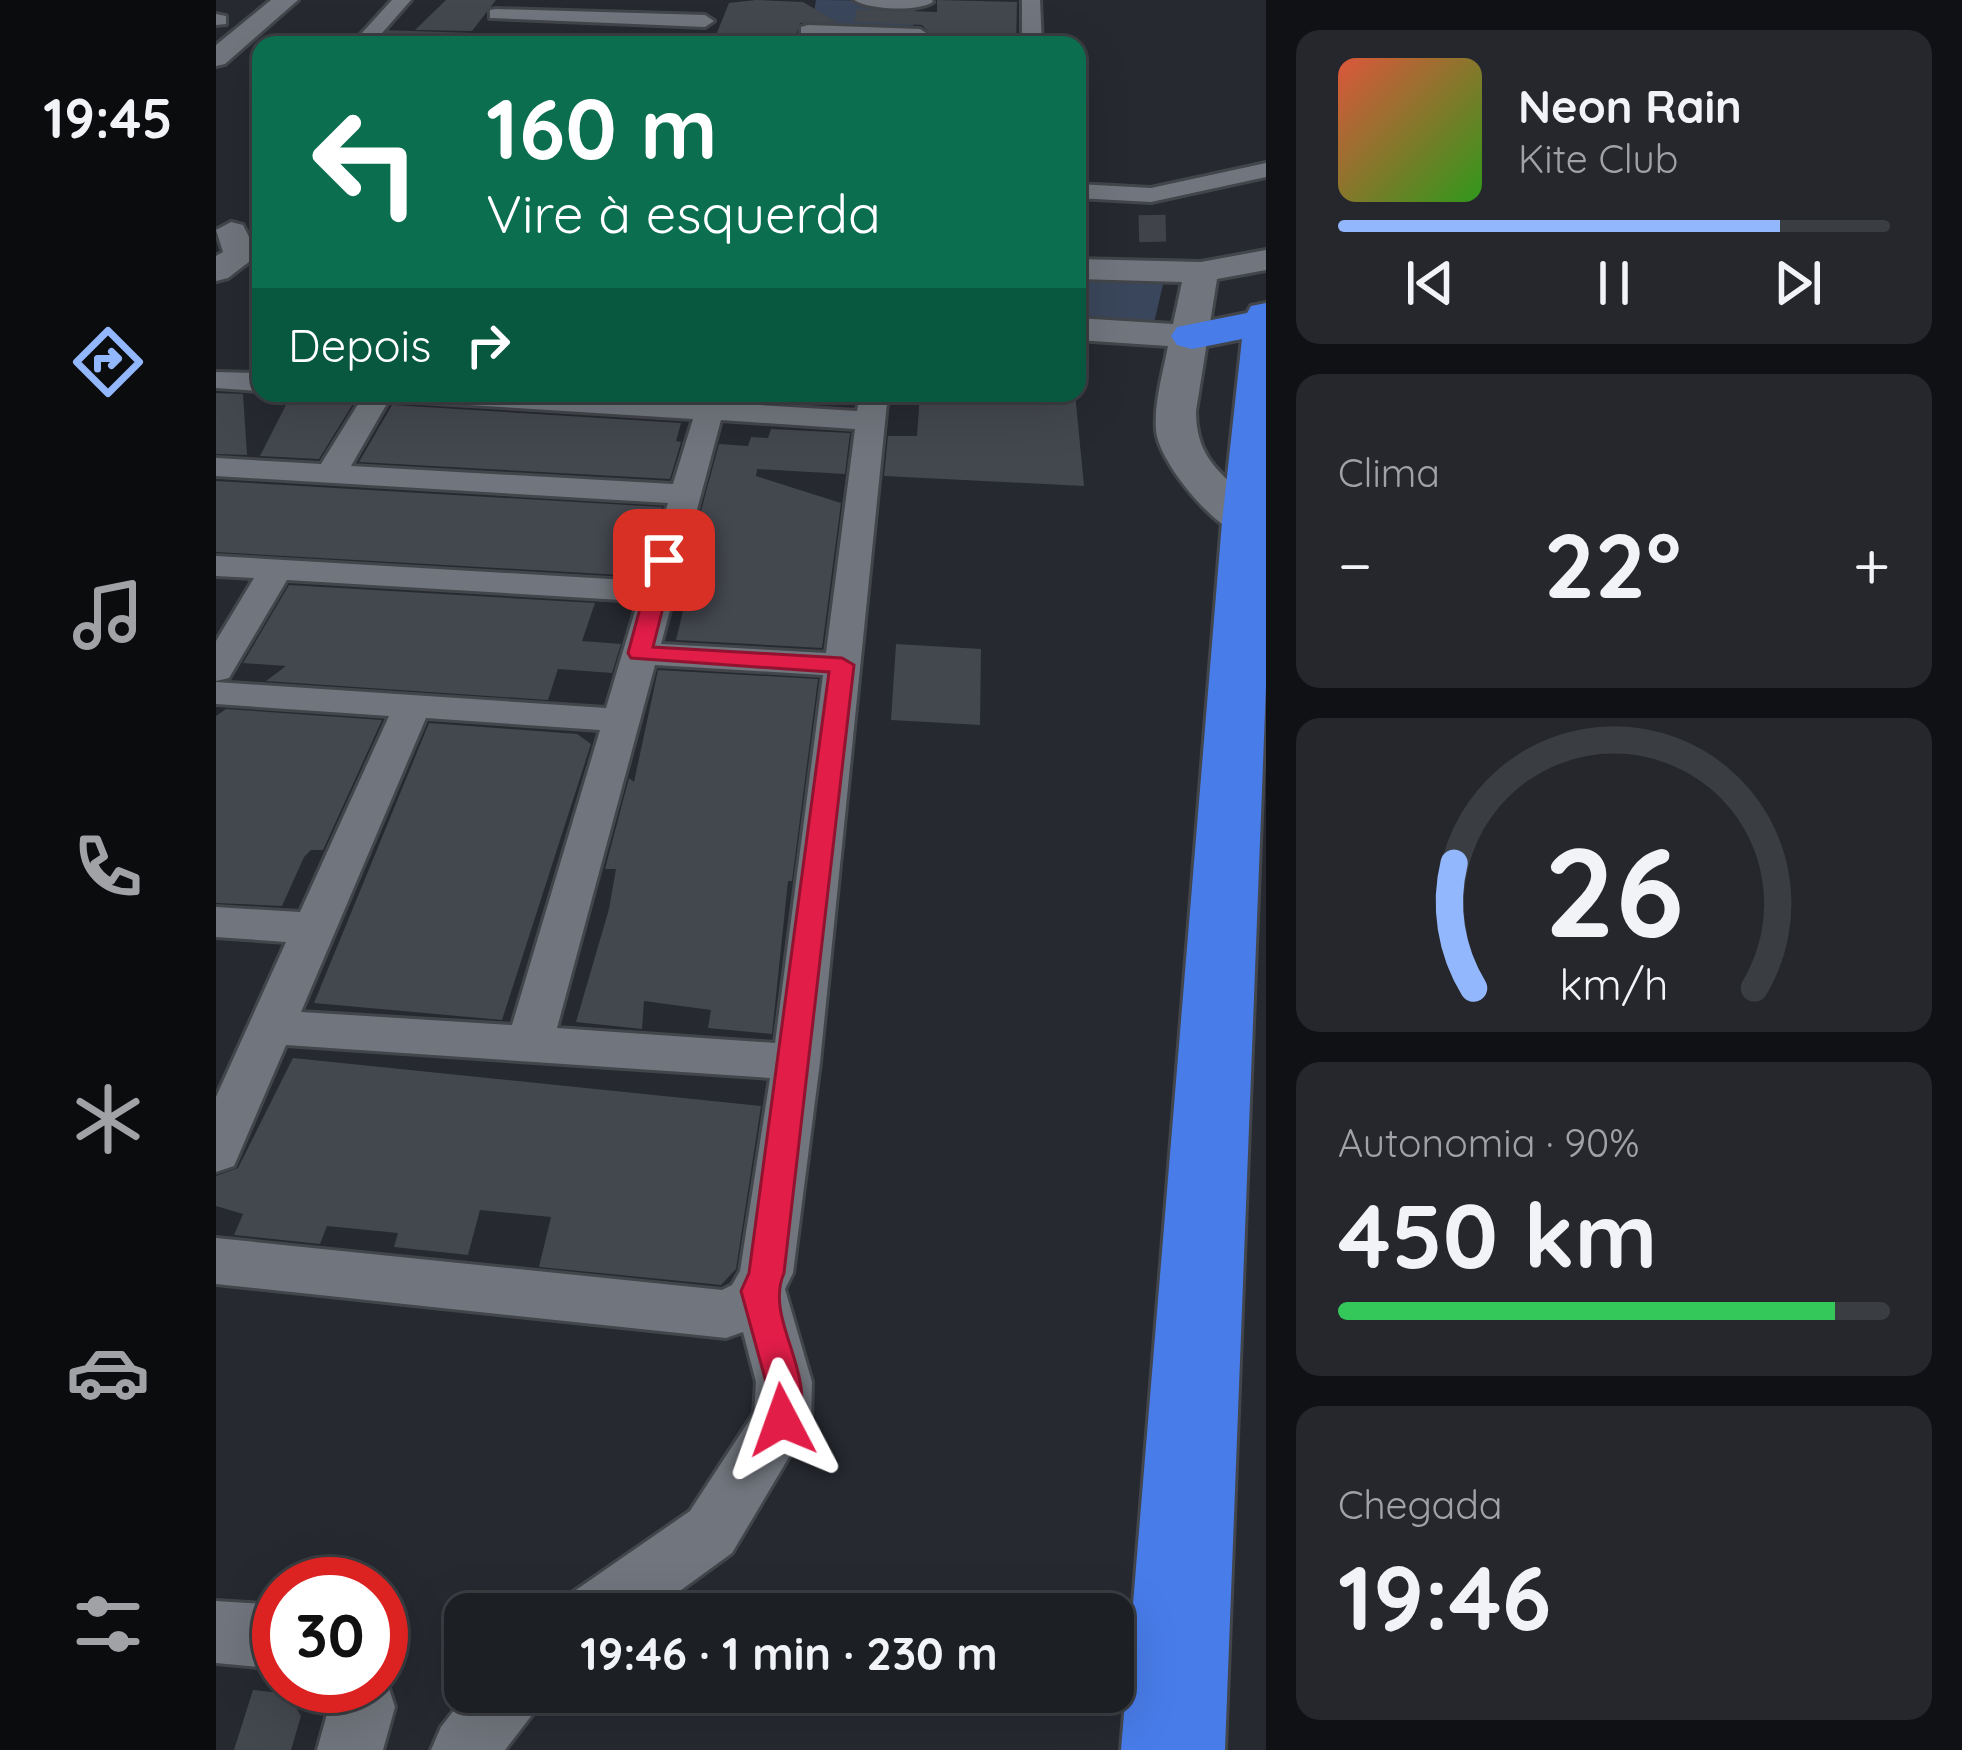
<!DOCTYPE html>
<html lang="pt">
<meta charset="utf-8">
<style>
body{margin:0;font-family:Quicksand,sans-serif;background:#25272c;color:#f1f3f6;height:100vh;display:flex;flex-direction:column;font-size:45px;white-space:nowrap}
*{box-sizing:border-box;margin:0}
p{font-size:39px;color:#a0a2a6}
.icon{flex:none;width:66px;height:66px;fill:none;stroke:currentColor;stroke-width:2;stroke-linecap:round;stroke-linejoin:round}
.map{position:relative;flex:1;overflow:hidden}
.side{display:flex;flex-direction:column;gap:30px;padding:30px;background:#0f1114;width:696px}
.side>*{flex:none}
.banner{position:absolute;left:36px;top:36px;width:834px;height:366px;border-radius:24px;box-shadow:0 12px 48px #0002,0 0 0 3px #3a3d41;background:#0b6e4f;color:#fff;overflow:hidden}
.speed{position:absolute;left:36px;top:1557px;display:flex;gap:24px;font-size:60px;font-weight:700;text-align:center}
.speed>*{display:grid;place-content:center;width:156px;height:156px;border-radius:50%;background:#1c1f24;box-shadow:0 12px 48px #0002,0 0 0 3px #3a3d41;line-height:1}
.speed .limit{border:18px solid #d22;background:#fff;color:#111}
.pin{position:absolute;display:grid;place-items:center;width:102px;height:102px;color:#fff;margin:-51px;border-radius:24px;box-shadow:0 6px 18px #0006}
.me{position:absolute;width:132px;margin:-66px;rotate:356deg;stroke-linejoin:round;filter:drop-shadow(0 0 9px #0008)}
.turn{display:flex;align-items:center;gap:42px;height:252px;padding:0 36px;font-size:54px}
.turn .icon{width:156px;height:156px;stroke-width:2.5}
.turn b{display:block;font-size:84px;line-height:102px}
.then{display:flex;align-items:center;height:114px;padding:0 36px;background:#0003;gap:24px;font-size:45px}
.big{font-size:90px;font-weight:800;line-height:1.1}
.side .tile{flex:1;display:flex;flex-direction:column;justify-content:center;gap:18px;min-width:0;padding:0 42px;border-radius:24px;background:#25272c}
.side .dial{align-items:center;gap:0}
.dial svg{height:312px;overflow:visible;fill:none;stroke:#3a3d41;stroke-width:7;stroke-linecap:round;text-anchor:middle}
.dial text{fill:#f1f3f6;stroke:none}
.song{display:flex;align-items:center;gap:36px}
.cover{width:144px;height:144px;border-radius:18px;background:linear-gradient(135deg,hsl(10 70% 55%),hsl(110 70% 35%))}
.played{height:12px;border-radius:6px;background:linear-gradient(90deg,#93b7fd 80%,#3a3d41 80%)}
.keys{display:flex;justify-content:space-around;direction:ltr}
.heat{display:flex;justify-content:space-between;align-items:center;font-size:66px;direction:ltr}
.charge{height:18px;border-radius:9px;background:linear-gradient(90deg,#34c759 90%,#3a3d41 0)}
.trip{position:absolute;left:228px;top:1593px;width:690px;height:120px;border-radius:24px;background:#1c1f24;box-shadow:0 12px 48px #0002,0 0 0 3px #3a3d41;font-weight:800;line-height:120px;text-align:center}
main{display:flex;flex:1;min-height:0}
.dock{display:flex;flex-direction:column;width:216px;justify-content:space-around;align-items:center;background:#0b0c0e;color:#a0a2a6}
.dock .icon{width:84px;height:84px}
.dock .selected{color:#93b7fd}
.dock b{font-size:54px;color:#f1f3f6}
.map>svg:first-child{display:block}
.green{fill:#3a465b}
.building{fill:#43474e}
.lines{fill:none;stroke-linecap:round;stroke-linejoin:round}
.street-tunnel{stroke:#40434a;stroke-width:27;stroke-dasharray:27 14;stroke-linecap:butt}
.street-casing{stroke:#42454a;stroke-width:6}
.secondary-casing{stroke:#42454a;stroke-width:6}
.highway-casing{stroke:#42454a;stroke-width:6}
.street{fill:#71757d;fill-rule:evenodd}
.secondary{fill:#71757d;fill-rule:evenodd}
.highway{fill:#487ce9;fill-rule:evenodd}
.route{fill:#e11d48;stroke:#92132f;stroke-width:3}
</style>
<main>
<nav class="dock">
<b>19:45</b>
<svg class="icon selected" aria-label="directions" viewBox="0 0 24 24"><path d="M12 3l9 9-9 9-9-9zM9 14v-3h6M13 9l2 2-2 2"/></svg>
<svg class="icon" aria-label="music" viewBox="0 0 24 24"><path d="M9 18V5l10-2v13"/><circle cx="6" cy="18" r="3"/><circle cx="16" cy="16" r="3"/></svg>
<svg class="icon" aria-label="phone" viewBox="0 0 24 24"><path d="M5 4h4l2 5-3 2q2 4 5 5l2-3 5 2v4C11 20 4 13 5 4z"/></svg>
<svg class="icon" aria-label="climate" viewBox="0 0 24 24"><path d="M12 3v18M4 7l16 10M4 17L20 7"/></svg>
<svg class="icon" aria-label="car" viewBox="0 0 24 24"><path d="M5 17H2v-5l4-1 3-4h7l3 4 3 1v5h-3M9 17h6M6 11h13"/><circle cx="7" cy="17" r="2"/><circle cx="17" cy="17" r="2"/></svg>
<svg class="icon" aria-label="filters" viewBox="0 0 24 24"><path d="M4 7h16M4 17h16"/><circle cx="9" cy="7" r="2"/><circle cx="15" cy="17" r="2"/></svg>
</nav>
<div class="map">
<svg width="1050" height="1750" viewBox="0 0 1050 1750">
<rect width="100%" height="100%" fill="#262930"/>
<!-- green -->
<g class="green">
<path d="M600,0L700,1L696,33L595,30Z"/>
<path d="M861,278L948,280L938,323L861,320Z"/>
</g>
<!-- building -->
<g class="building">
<path d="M230,0H280L256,31L199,30Z"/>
<path d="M540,0L587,2L621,22L584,23L580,35L585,39L694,45H496L513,3Z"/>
<path d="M721,0L801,2L800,45H706L717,36L706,25L638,22L641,9L721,12Z"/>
<path d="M0,393L27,394L31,455L0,454Z"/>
<path d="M704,393H859L868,486L668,476L672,436H701Z"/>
<path d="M73,399L138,402L103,459L44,456Z"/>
<path d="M176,405L465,423L460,441L465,442L454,479L143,462Z"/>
<path d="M555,429L634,433L629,474L541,469L540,476L625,503L606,648L460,640L477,570H470L472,559L503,444L532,446L535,437L552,438Z"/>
<path d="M0,481L446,507L431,557L410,556L404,575L0,552Z"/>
<path d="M73,585L379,603L366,641L405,644L396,673L342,669L332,700L50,681L70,666L27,663Z"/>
<path d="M680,644L765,649L764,725L675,720Z"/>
<path d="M442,670L602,679L576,881H572L556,1034L492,1028L495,1010L428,1001L426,1029L360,1022L393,909L400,869H389L413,778L418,782Z"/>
<path d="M10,709L166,720L107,850H95L88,857L66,906L0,903V716Z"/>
<path d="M213,723L361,734L375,744L286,1020L98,1003Z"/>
<path d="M77,1058L545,1106L520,1269L505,1285L323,1267L335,1217L264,1210L252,1255L178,1247L182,1233L111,1226L104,1244L18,1235L27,1214L0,1206V1176L22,1168Z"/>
<path d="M37,1690L72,1694L85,1716L75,1750H18Z"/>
</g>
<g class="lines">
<!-- street-tunnel -->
<path class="street-tunnel" d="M936,215L937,251"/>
<!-- street casing -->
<g class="street-casing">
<g id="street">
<path d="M176,0H195L166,33L257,36L266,42L135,45Z"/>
<path d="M638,0H716L717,2C701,12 654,10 638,0Z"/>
<path d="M806,0H824L826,45H806Z"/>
<path d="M280,9L489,15L498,21L489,27L274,18V10Z"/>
<path d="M0,14L10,16V24L0,25Z"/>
<path d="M592,25L704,29L713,35L704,41L585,35V27Z"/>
<path d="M1050,163V177L935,202L861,198V184L935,188Z"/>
<path d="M0,372L45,373V391L0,388Z"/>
<path d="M149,393H177L135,466L457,484L477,419L204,402L190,393H344L641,411L644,393H672L604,1062L577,1273L569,1289L596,1382L595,1420L516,1553L432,1614H348L357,1592L474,1511L538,1413L540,1382L527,1332L510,1338L0,1284V1238L506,1290L516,1285L524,1271L554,1078L70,1045L18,1166L0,1172V1097L70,942L0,937V907L84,912L173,716L0,704V682L390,708L422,601L71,580L13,678L0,681V641L38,578L0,576V556L428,581L452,503L0,476V458L105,464ZM505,420L639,429L610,653L445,644ZM439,665L607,675L559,1043L341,1028ZM210,718L384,730L296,1025L85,1012Z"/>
<path d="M0,1601L63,1605V1669L0,1663Z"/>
<path d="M165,1664L179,1707L167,1750H101L113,1707L110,1686H165Z"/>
<path d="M252,1692H325L316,1715L289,1750H215L225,1727Z"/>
</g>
</g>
<!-- secondary casing -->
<g class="secondary-casing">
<g id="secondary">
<path d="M55,0H82L9,64L0,66V45Z"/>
<path d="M15,222L27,225L42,255L12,278L0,281V256L7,252L0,230Z"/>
<path d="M1050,250V270L1001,279L980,411C980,469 1018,478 1050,518L1046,531C1037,534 1028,536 1019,532C992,520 942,460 940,430C938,402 947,373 952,346L861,340V318L957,324L966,282L861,279V259L985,262Z"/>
</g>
</g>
<!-- highway casing -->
<g class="highway-casing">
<path id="highway" d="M1050,303V686L1009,1750H905L1006,522L1026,339L976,349L961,345L955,336L961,327L1031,313L1035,306Z"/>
</g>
<!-- street -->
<use href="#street" class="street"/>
<!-- secondary -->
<use href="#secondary" class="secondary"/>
<!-- highway -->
<use href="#highway" class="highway"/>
</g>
<!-- route -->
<path class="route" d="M448,553L459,560L437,647L626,658L638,665L568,1273C547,1321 605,1375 579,1432L566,1437L553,1432L548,1420L550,1382L525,1291L533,1273L613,672L415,658L412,653L437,560Z"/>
</svg>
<div class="speed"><div class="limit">30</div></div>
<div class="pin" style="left:448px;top:560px;background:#d93025"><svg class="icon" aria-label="arrive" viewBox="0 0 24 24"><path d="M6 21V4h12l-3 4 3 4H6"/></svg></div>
<svg class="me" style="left:566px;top:1420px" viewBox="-20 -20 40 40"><path d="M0-17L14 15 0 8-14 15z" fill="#e11d48" stroke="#fff" stroke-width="4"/></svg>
<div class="trip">19:46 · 1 min · 230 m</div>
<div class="banner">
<div class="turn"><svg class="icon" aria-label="left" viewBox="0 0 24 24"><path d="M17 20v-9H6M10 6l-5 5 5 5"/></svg><div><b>160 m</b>Vire à esquerda</div></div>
<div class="then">Depois<svg class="icon" aria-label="right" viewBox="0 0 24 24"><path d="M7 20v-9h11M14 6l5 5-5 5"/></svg></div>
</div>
</div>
<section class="side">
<div class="tile">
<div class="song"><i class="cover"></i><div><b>Neon Rain</b><p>Kite Club</p></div></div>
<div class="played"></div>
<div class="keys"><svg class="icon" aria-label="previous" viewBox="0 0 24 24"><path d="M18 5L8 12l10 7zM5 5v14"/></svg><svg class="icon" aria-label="pause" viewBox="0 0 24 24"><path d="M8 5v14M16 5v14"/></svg><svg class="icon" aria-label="next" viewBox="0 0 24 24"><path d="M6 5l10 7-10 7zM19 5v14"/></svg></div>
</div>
<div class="tile"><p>Clima</p>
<div class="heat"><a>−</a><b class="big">22°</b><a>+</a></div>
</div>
<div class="tile dial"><svg viewBox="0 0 100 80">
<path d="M14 69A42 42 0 1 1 86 69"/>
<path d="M14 69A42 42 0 0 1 9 37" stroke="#93b7fd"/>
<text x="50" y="56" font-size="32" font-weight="700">26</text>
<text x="50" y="72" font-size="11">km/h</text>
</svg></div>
<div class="tile"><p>Autonomia · 90%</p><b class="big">450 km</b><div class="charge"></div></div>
<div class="tile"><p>Chegada</p><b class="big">19:46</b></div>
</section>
</main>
